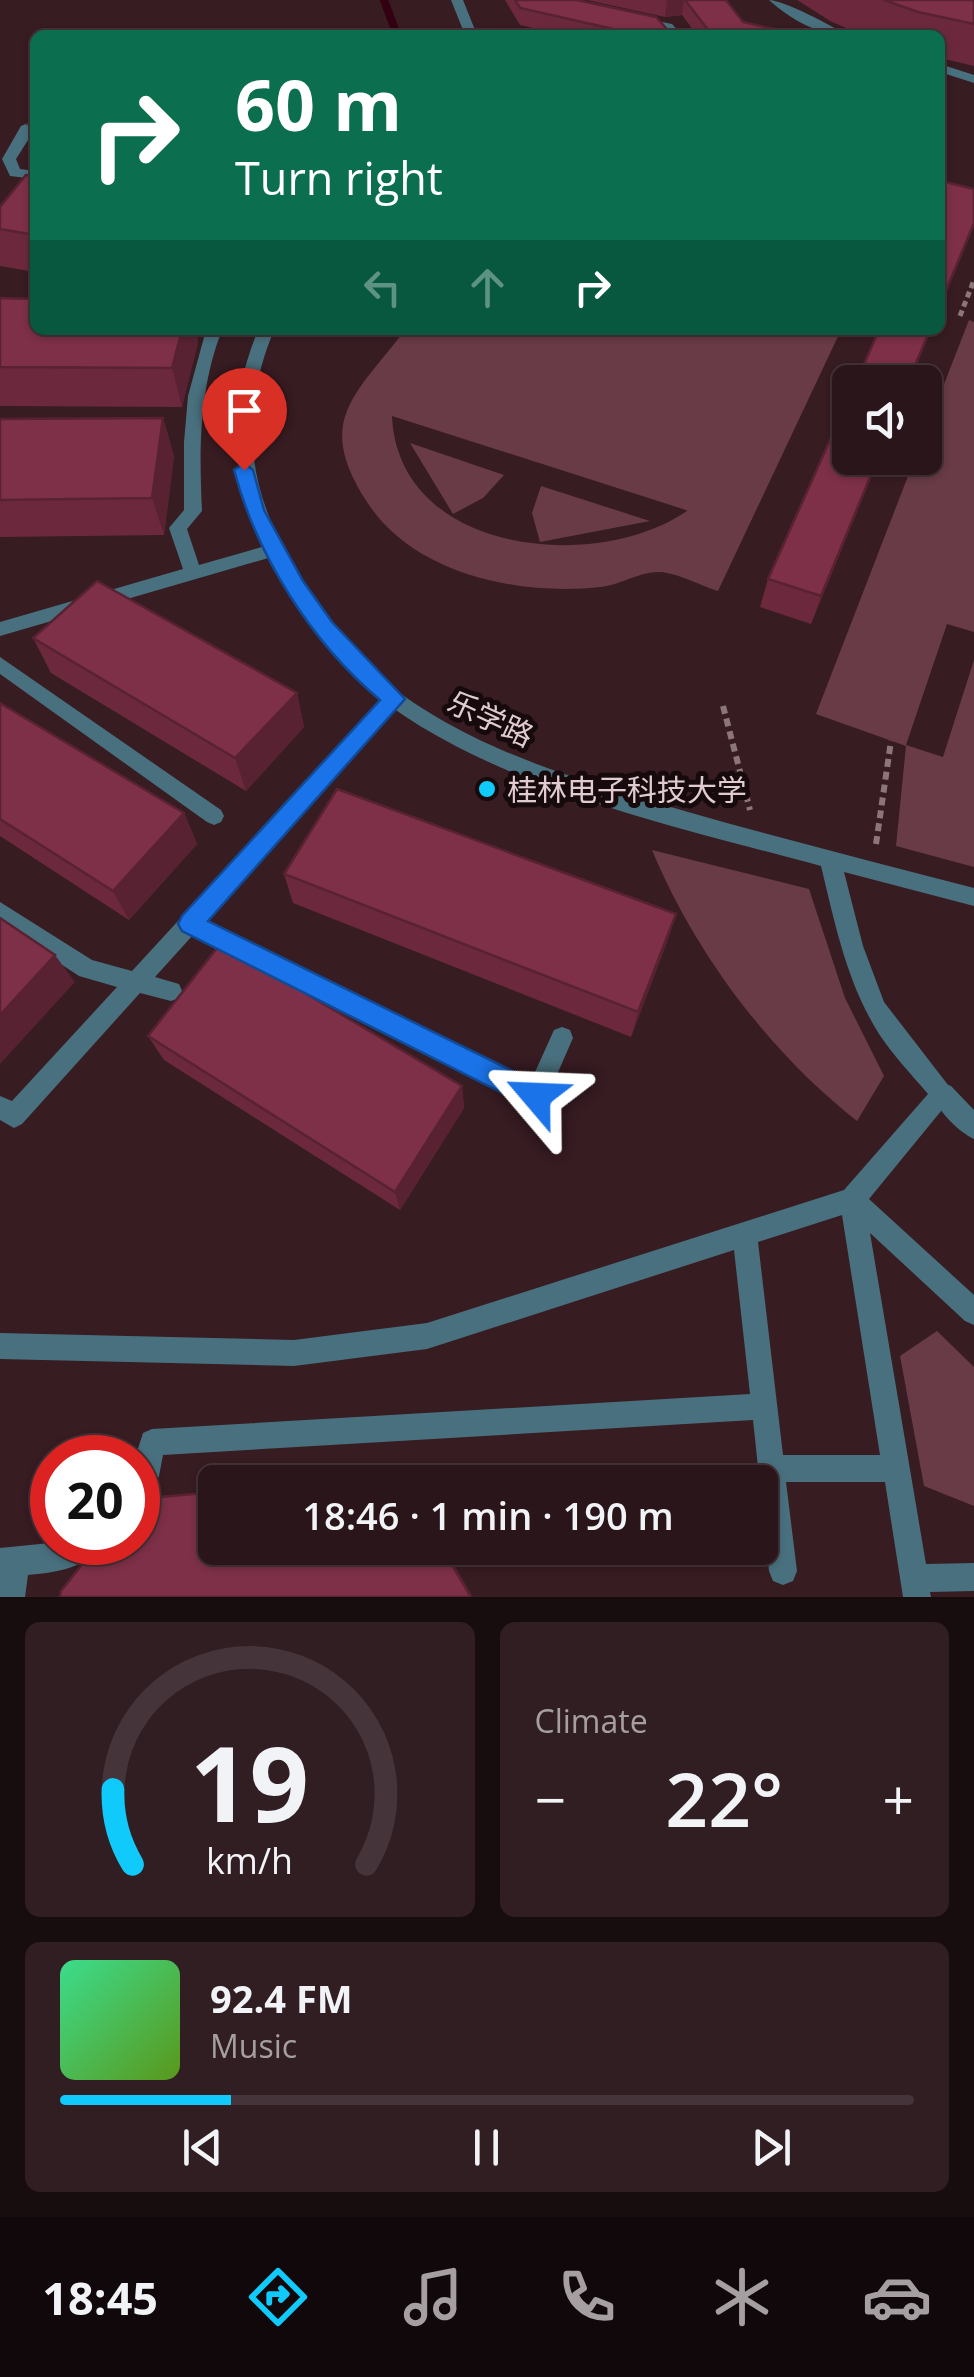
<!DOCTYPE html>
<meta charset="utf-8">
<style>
body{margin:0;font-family:"Open Sans","Noto Sans SC",sans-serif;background:#311e23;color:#f1f3f6;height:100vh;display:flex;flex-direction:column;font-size:38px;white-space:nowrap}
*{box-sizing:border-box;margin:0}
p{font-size:32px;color:#a59fa2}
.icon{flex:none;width:55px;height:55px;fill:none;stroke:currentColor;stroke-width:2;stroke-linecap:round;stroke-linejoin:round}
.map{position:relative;height:1597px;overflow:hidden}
.panel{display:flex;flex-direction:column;gap:25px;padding:25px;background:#170c0e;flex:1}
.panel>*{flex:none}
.guide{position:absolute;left:30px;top:30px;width:915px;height:305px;border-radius:15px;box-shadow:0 2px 8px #0004,0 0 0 2px #453439;background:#0b6e4f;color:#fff;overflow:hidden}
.controls{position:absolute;left:832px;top:365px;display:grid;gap:20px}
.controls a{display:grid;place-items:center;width:110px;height:110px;border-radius:15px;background:#29151a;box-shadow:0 2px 8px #0004,0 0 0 2px #453439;font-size:50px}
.speed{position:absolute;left:30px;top:1435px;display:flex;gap:20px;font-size:50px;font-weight:700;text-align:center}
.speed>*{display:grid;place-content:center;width:130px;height:130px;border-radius:50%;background:#29151a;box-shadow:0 2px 8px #0004,0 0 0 2px #453439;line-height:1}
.speed .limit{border:15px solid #d22;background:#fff;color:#111}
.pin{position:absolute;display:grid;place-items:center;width:85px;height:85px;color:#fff;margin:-102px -42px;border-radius:50% 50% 50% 0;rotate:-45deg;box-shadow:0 0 10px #0007}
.pin .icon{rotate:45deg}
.me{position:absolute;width:110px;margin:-55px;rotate:296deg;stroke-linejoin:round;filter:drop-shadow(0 0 8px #0008)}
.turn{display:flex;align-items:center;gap:35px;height:210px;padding:0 40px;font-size:45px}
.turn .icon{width:130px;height:130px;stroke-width:2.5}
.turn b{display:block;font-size:70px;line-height:85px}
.lanes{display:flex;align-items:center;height:95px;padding:0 40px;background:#0003;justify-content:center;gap:50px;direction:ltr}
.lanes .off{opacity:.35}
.big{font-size:75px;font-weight:600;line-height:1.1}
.panel .widget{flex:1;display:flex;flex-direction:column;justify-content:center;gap:15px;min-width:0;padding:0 35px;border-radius:15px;background:#311e23}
.panel .dial{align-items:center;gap:0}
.dial svg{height:260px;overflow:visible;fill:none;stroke:#453439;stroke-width:7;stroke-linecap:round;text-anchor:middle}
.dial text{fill:#f1f3f6;stroke:none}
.song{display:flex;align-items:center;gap:30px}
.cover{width:120px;height:120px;border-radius:15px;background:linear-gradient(135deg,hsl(150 70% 55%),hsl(90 70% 35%))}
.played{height:10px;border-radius:5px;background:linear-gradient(90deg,#0fcafa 20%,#453439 20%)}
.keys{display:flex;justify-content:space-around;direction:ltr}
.heat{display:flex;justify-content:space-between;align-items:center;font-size:55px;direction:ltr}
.panel .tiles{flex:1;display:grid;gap:25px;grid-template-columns:1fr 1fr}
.widget:last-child{grid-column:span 2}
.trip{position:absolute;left:198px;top:1465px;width:580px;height:100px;border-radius:15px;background:#29151a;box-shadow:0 2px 8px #0004,0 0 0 2px #453439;font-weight:600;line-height:100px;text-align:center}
.tab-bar{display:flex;height:160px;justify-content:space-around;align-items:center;background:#10080a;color:#a59fa2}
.tab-bar .icon{width:70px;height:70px}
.tab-bar .selected{color:#0fcafa}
.tab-bar b{font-size:45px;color:#f1f3f6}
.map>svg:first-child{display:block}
.green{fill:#683b46;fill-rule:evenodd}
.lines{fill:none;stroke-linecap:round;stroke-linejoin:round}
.stream{stroke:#301;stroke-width:8}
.path-far1{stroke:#8d767b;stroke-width:5;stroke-dasharray:6 4;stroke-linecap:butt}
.path{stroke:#8d767b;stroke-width:6;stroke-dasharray:8 5;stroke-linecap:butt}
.lane{fill:#49707e;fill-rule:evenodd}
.street{fill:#49707e;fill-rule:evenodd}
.wall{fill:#6c293d}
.shaded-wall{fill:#582232}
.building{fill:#7d3047;stroke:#582232;stroke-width:2.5}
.route{fill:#1a73e8;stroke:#114b97;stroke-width:2.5}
.poi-dot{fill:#0fcafa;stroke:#160a0d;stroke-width:4}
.labels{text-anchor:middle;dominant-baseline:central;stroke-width:10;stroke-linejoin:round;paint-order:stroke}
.street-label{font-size:30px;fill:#e0ccd0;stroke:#160a0d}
.poi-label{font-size:30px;fill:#e0ccd0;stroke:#160a0d;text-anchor:start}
</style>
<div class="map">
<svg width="974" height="1597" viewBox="0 0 974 1597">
<rect width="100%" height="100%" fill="#371c22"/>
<!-- green -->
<g class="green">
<path d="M969,320L974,322V632L947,624L906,745L943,757L974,660V867L896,846L906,746L816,714L915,458H925V433Z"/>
<path d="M405,330H841L718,591C701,586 678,573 660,572C642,571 619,585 601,587C520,596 414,575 367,502C314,420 355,396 405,330ZM392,416L686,510L687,511C595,574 398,554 392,416Z"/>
<path d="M410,443L504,475L483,498L453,514Z"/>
<path d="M541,486L650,521L540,542L532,513Z"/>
<path d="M652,850L809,889L845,998L884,1076L857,1121C769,1052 695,953 652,850Z"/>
<path d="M937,1331L974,1367V1506L924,1486L900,1356Z"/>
</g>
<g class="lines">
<!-- stream -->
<path class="stream" d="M384,0L397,35"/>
<!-- path-far1 -->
<path class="path-far1" d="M960,316L974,280"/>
<!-- path -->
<g class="path">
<path d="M723,706L750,810"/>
<path d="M876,844L891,741"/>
</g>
<!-- lane -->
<g class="lane">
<path d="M769,0C783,0 833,26 846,35C818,35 790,19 769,0Z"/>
<path d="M940,64L974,75V83L940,72Z"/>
<path d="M35,120V129L16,159L20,169L35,171V179L10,176L2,159L21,126Z"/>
<path d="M206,330H222C199,389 199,449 202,511L187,529L199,565L276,543L282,544L285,549L282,554L0,636V622L183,569L169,528L184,510V442L188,396Z"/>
<path d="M0,657L221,810L224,816L221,822L214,825L207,822L0,674Z"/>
<path d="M394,691L401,694L403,699L401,704L206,920L531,1081L554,1030L562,1027L570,1030L573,1038L544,1104L536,1107L528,1104L193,935L155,977L179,984L182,991L179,998L171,1001L140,993L22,1124L14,1128L0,1120V1096L12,1101L117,987L79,976L0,924V902L92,960L132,971L387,694Z"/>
<path d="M943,1083L951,1086L974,1110V1139C958,1132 938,1110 931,1094L935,1086Z"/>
</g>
<!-- street -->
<g class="street">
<path d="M451,0H463L477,35H465Z"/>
<path d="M641,18L672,24L682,35H669L664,30L637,25L635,22Z"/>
<path d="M258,330H274C240,413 246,484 291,562C314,601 338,641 372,671C461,748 578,780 688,812C783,839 878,863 974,888V906L844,872L863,946L884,1002L955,1094L869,1199L974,1295V1325L965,1321L870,1233L926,1564L974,1563V1591L930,1592L931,1597H903L885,1482H786L797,1571L793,1581L783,1585L773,1581L769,1571L753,1420L163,1455L159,1476L148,1500L138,1503L135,1458L143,1433L152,1429L750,1394L734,1250L427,1349L294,1366L0,1359V1333L294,1340L427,1323L844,1190L928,1094C911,1074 893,1055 879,1034C847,983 835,924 821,866C674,826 473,784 358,680C322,648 297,605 274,563C230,484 224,414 258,330ZM842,1215L880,1455H783L758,1242Z"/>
<path d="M60,1542H103C92,1568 52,1573 28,1575L25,1597H0V1548Z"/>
</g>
</g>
<!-- wall -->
<g class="wall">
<path d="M505,0H577L672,35H564L520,25Z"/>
<path d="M587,0H726L743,22L800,35H697L682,15L665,17Z"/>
<path d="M797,0H974V66L940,58V35H863L832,22Z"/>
<path d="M35,113V146L28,124Z"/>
<path d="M35,177V272L0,266V207Z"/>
<path d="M0,298L35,330H196L198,342L182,407L0,406Z"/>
<path d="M163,418L174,456L164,535L0,537V419Z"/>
<path d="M879,458L811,624L760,607L768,579Z"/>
<path d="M33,638L297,693L304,727L246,791L51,673Z"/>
<path d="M0,703L184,813L197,844L129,920L0,836Z"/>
<path d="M284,874L676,914L667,942L631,1037L293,903Z"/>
<path d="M148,1036L462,1086L464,1108L400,1210L164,1060Z"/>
</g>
<!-- shaded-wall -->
<g class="shaded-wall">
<path d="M667,0H684L682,15L665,17Z"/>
<path d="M974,223V226L940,309V305Z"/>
<path d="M182,330H196L198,342L182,407L172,368Z"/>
<path d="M930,330H931L910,382H908Z"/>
<path d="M163,418L174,456L164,535L152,498Z"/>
<path d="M878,458H879L811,624L821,596Z"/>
<path d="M297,693L304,727L246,791L235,758Z"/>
<path d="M184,813L197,844L129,920L113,891Z"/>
<path d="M676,914L667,942L631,1037L638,1012Z"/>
<path d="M55,955L75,982L0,1064V1015Z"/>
<path d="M462,1086L464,1108L400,1210L395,1192Z"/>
<path d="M442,1548H444L473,1597H471Z"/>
</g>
<!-- building -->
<g class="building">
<path d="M515,0H577L656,17L672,35H629L626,32L520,8Z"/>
<path d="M685,0H726L743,22L800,35H712Z"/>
<path d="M884,0H974V24L918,12Z"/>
<path d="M35,113V125L28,124Z"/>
<path d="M26,175L35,177V235L0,229V207Z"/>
<path d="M945,182L974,189V223L940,305V193Z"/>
<path d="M0,298L35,299V330H182L172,368L0,367Z"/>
<path d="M879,330H930L908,382H856Z"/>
<path d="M850,395V458H878L821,596L768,579Z"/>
<path d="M163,418L152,498L0,500V419Z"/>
<path d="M97,581L297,693L235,758L33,638Z"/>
<path d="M0,703L184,813L113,891L0,819Z"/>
<path d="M337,789L676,914L638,1012L284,874Z"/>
<path d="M0,918L55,955L0,1015Z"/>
<path d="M221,943L462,1086L395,1192L148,1036Z"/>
<path d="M363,1479L365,1482H327Z"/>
<path d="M215,1492V1548H442L471,1597H60L61,1591L100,1542H138V1499Z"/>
</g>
<!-- route -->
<path class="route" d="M244,463L253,470L264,510L303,581L332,622L405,699L208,921L545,1087L549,1096L545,1105L536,1109L526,1105L182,931L178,924L182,916L380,700C311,642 257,556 234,470Z"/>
<!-- markers -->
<circle class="poi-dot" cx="487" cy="789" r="10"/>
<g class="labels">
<!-- street labels -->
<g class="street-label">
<text transform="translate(491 718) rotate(25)">乐学路</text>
</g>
<!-- poi labels -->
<g class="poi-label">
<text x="507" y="789">桂林电子科技大学</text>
</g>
</g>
</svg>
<div class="controls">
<a><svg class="icon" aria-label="sound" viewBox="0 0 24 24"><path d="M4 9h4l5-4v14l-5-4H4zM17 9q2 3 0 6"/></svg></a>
</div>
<div class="speed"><div class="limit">20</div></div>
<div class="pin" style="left:244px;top:470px;background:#d93025"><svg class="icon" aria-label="arrive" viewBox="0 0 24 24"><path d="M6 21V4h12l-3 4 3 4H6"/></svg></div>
<svg class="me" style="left:536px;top:1096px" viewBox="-20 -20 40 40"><path d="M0-17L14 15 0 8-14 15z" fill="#1a73e8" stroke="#fff" stroke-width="4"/></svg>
<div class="trip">18:46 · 1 min · 190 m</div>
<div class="guide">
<div class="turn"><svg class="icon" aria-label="right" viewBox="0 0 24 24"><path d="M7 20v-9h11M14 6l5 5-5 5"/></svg><div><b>60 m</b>Turn right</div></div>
<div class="lanes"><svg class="icon off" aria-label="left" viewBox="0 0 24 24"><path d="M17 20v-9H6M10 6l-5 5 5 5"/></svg><svg class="icon off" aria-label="ahead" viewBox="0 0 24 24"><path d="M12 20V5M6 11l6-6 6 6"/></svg><svg class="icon" aria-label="right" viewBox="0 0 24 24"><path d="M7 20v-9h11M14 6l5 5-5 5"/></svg></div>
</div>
</div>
<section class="panel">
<div class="tiles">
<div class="widget dial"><svg viewBox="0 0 100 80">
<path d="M14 69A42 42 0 1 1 86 69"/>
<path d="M14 69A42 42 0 0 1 8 46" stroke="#0fcafa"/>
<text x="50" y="56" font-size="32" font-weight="700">19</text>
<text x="50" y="72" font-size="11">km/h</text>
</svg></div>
<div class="widget"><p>Climate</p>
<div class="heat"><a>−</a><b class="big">22°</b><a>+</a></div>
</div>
<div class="widget">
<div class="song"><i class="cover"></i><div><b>92.4 FM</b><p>Music</p></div></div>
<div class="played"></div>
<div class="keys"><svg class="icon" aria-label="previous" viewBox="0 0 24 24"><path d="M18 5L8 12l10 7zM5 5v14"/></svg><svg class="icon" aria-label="pause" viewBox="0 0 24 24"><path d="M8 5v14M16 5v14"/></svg><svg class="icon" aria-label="next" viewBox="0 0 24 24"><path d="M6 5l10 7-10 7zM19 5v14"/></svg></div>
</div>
</div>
</section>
<nav class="tab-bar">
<b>18:45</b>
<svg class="icon selected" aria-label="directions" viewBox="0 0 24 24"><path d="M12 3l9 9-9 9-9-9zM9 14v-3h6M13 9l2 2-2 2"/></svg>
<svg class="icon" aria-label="music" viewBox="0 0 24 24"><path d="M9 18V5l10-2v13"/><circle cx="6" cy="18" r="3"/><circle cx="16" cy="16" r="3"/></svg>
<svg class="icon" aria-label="phone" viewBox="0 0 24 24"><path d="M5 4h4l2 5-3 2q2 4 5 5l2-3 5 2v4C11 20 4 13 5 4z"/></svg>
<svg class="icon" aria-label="climate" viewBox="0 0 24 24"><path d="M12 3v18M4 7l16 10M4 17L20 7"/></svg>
<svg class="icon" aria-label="car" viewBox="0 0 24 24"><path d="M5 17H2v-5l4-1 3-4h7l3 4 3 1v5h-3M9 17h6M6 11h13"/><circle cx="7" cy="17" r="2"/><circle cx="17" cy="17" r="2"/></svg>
</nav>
